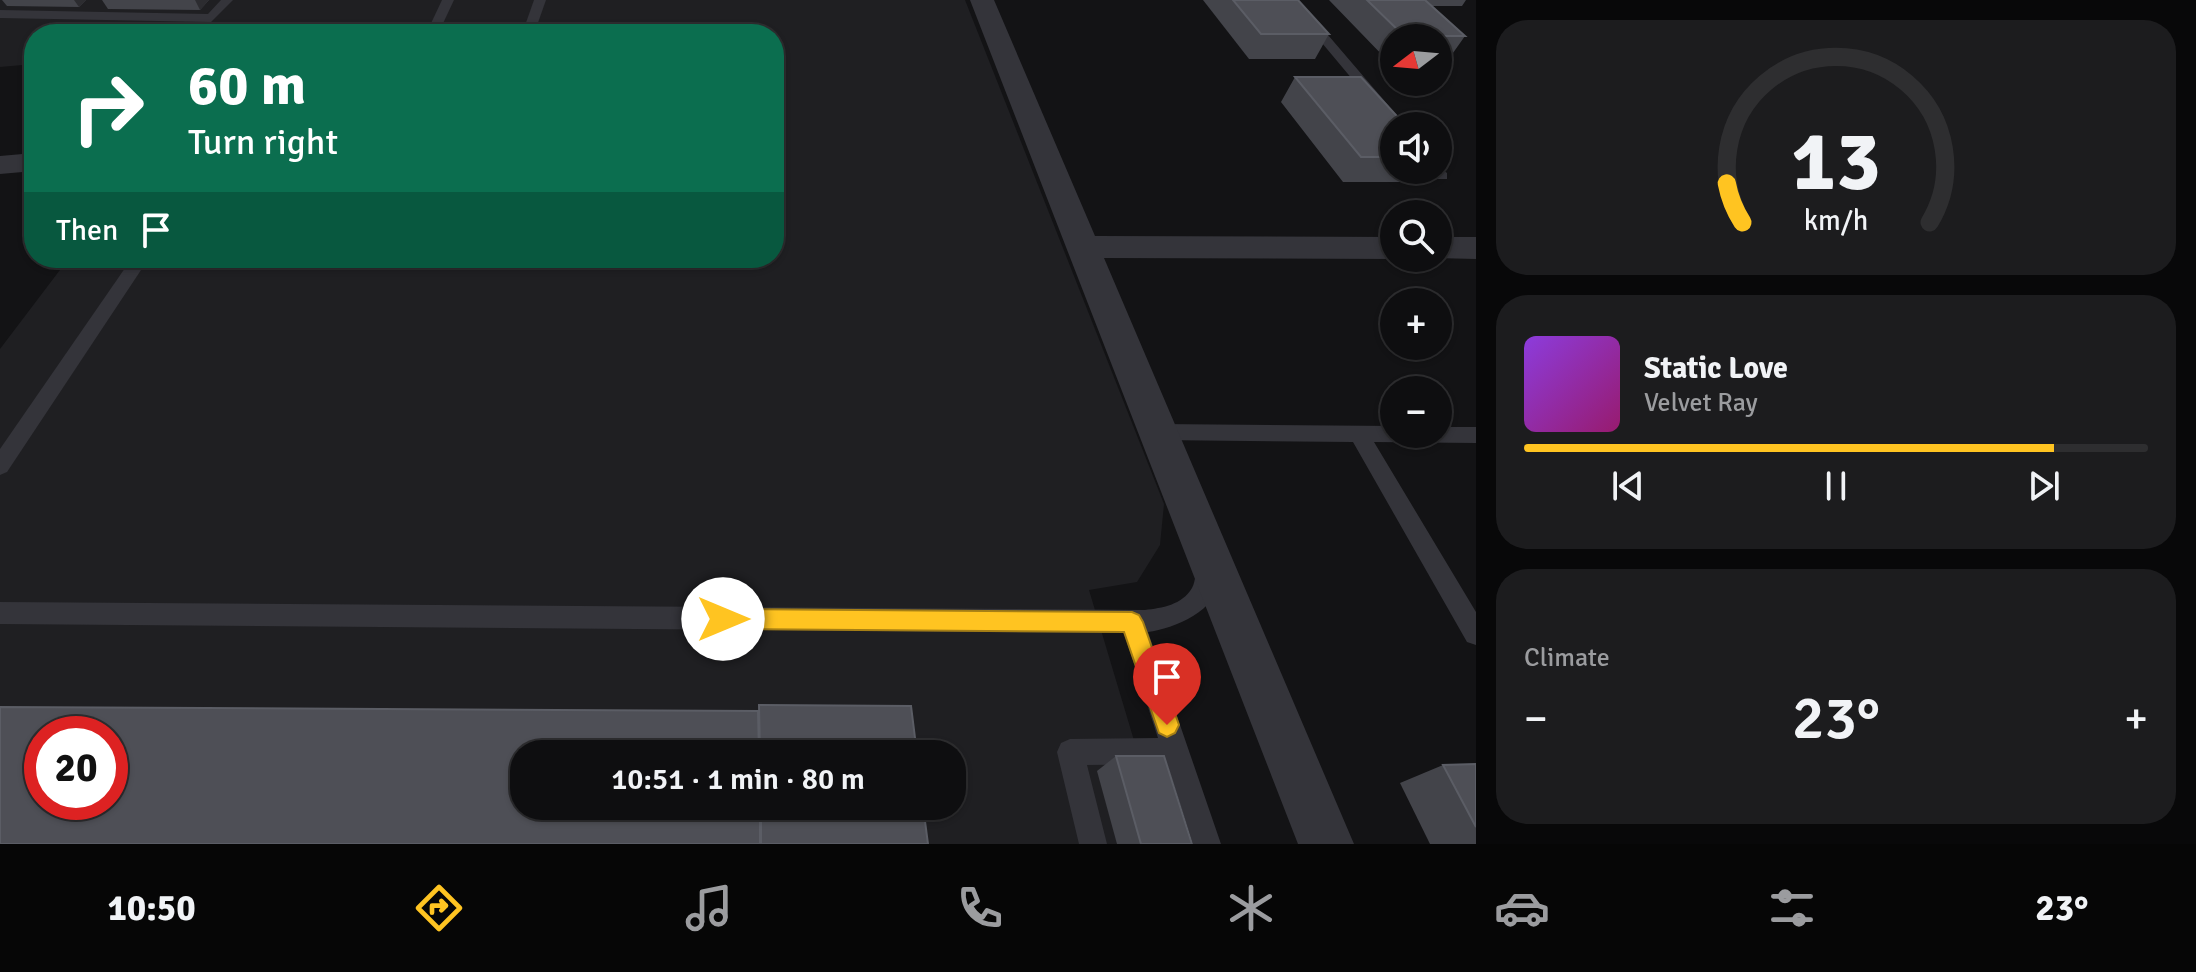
<!DOCTYPE html>
<meta charset="utf-8">
<style>
body{margin:0;font-family:Signika,sans-serif;background:#1c1c1e;color:#f1f3f6;height:100vh;display:flex;flex-direction:column;font-size:30px;white-space:nowrap}
*{box-sizing:border-box;margin:0}
p{font-size:26px;color:#9b9c9f}
.icon{flex:none;width:44px;height:44px;fill:none;stroke:currentColor;stroke-width:2;stroke-linecap:round;stroke-linejoin:round}
.map{position:relative;flex:1;overflow:hidden}
.side{display:flex;flex-direction:column;gap:20px;padding:20px;background:#080809;width:720px}
.side>*{flex:none}
.top-card{position:absolute;left:24px;top:24px;width:760px;height:244px;border-radius:32px;box-shadow:0 2px 6px #0004,0 0 0 2px #2e2e30;background:#0b6e4f;color:#fff;overflow:hidden}
.needle{width:52px;rotate:254deg}
.tools{position:absolute;left:1380px;top:24px;display:grid;gap:16px}
.tools a{display:grid;place-items:center;width:72px;height:72px;border-radius:50%;background:#0e0e10;box-shadow:0 2px 6px #0004,0 0 0 2px #2e2e30;font-size:40px}
.speed{position:absolute;left:24px;top:716px;display:flex;gap:16px;font-size:40px;font-weight:700;text-align:center}
.speed>*{display:grid;place-content:center;width:104px;height:104px;border-radius:50%;background:#0e0e10;box-shadow:0 2px 6px #0004,0 0 0 2px #2e2e30;line-height:1}
.speed .limit{border:12px solid #d22;background:#fff;color:#111}
.pin{position:absolute;display:grid;place-items:center;width:68px;height:68px;color:#fff;margin:-82px -34px;border-radius:50% 50% 50% 0;rotate:-45deg;box-shadow:0 0 8px #0007}
.pin .icon{rotate:45deg}
.me{position:absolute;width:88px;margin:-44px;rotate:90deg;stroke-linejoin:round;filter:drop-shadow(0 0 6px #0008)}
.turn{display:flex;align-items:center;gap:28px;height:168px;padding:0 32px;font-size:36px}
.turn .icon{width:104px;height:104px;stroke-width:2.5}
.turn b{display:block;font-size:56px;line-height:68px}
.then{display:flex;align-items:center;height:76px;padding:0 32px;background:#0003;gap:16px;font-size:30px}
.big{font-size:60px;font-weight:600;line-height:1.1}
.side .card{flex:1;display:flex;flex-direction:column;justify-content:center;gap:12px;min-width:0;padding:0 28px;border-radius:32px;background:#1c1c1e}
.side .dial{align-items:center;gap:0}
.dial svg{height:208px;overflow:visible;fill:none;stroke:#2e2e30;stroke-width:7;stroke-linecap:round;text-anchor:middle}
.dial text{fill:#f1f3f6;stroke:none}
.song{display:flex;align-items:center;gap:24px}
.cover{width:96px;height:96px;border-radius:12px;background:linear-gradient(135deg,hsl(270 70% 55%),hsl(320 70% 35%))}
.played{height:8px;border-radius:4px;background:linear-gradient(90deg,#ffc421 85%,#2e2e30 85%)}
.keys{display:flex;justify-content:space-around;direction:ltr}
.heat{display:flex;justify-content:space-between;align-items:center;font-size:44px;direction:ltr}
.trip{position:absolute;left:510px;top:740px;width:456px;height:80px;border-radius:32px;background:#0e0e10;box-shadow:0 2px 6px #0004,0 0 0 2px #2e2e30;font-weight:600;line-height:80px;text-align:center}
.dock{display:flex;height:128px;justify-content:space-around;align-items:center;background:#060606;color:#9b9c9f}
.dock .icon{width:56px;height:56px}
.dock .selected{color:#ffc421}
.dock b{font-size:36px;color:#f1f3f6}
main{display:flex;flex:1;min-height:0}
.map>svg:first-child{display:block}
.built{fill:#1f1f22;fill-rule:evenodd}
.lines{fill:none;stroke-linecap:round;stroke-linejoin:round}
.service{fill:#34343a;fill-rule:evenodd}
.minor{fill:#34343a;fill-rule:evenodd}
.wall{fill:#43444a}
.shaded-wall{fill:#2c2c30}
.building{fill:#4e4f56;stroke:#5b5d65;stroke-width:2;fill-rule:evenodd}
.route{fill:#ffc421;stroke:#a67f15;stroke-width:2}
</style>
<main>
<div class="map">
<svg width="1476" height="844" viewBox="0 0 1476 844">
<rect width="100%" height="100%" fill="#131315"/>
<!-- built -->
<path class="built" d="M0,0H965L1164,504L1160,545L1137,582L1089,590L1165,844H0V349L69,258H774V34H34V64L0,67ZM42,734H110V802H42ZM524,754H952V806H524Z"/>
<g class="lines">
<!-- service -->
<g class="service">
<path d="M221,0H233L211,22L0,18V10L208,14Z"/>
<path d="M442,0H454L438,34H426Z"/>
<path d="M534,0H546L534,34H522Z"/>
<path d="M1286,0H1298L1406,126H1394V129Z"/>
<path d="M293,25H301L303,28L299,34H287Z"/>
<path d="M1438,166L1447,173V179H1437L1429,170H1438Z"/>
<path d="M132,258H149L7,472L0,475V449Z"/>
<path d="M1158,424L1394,426V434H1438V427H1476V443L1374,442L1476,612V645L1467,642L1353,442L1158,440L1151,438L1148,432L1151,426Z"/>
<path d="M1207,560L1215,563C1234,604 1178,628 1148,632L1221,844H1193L1167,764L1087,765L1107,844H1079L1057,752L1061,743L1070,739L1158,738L1124,633L0,624V602L1145,610C1162,608 1182,605 1192,588C1196,581 1195,571 1199,563Z"/>
</g>
<!-- minor -->
<g class="minor">
<path d="M970,0H994L1095,236L1394,237V258H1397L1394,259L1104,258L1354,844H1298Z"/>
<path d="M34,153V171L0,174V156Z"/>
<path d="M1438,237H1476V259L1435,258H1438Z"/>
</g>
</g>
<!-- wall -->
<g class="wall">
<path d="M2,0H86L79,7L7,6Z"/>
<path d="M102,0H209L200,10L108,9Z"/>
<path d="M1203,0H1298L1329,34L1315,59H1249Z"/>
<path d="M1329,0H1466L1462,6H1432L1465,36L1448,60H1438V38H1394V61H1388Z"/>
<path d="M1295,77L1394,126V170H1424L1414,182H1343L1281,102Z"/>
<path d="M1116,756L1192,844H1117L1097,771Z"/>
<path d="M1476,764V844H1430L1400,783L1443,765Z"/>
</g>
<!-- shaded-wall -->
<g class="shaded-wall">
<path d="M74,0H86L79,7Z"/>
<path d="M195,0H209L200,10Z"/>
</g>
<!-- building -->
<g class="building">
<path d="M1233,0H1298L1329,34H1261Z"/>
<path d="M1367,0H1425L1465,36H1404Z"/>
<path d="M1295,77H1361L1406,126H1394V157H1361Z"/>
<path d="M759,705L911,706L917,754H760Z"/>
<path d="M0,707L758,711L759,754H524V806H760V844H0ZM42,734H110V802H42Z"/>
<path d="M1116,756H1164L1192,844H1141Z"/>
<path d="M1476,764V827L1443,765Z"/>
<path d="M761,806H923L928,844H761Z"/>
</g>
<!-- route -->
<path class="route" d="M723,609L1132,612L1139,615L1143,622L1179,725L1175,733L1167,737L1159,733L1124,632L723,629L716,626L712,619L716,612Z"/>
</svg>
<div class="tools">
<a><svg class="needle" viewBox="-14 -14 28 28"><path d="M0-13l5 13h-10z" fill="#e53935"/><path d="M0 13l5-13h-10z" fill="#9b9c9f"/></svg></a>
<a><svg class="icon" aria-label="sound" viewBox="0 0 24 24"><path d="M4 9h4l5-4v14l-5-4H4zM17 9q2 3 0 6"/></svg></a>
<a><svg class="icon" aria-label="search" viewBox="0 0 24 24"><circle cx="10" cy="10" r="6"/><path d="M15 15l6 6"/></svg></a>
<a>+</a>
<a>−</a>
</div>
<div class="speed"><div class="limit">20</div></div>
<div class="pin" style="left:1167px;top:725px;background:#d93025"><svg class="icon" aria-label="arrive" viewBox="0 0 24 24"><path d="M6 21V4h12l-3 4 3 4H6"/></svg></div>
<svg class="me" style="left:723px;top:619px" viewBox="-20 -20 40 40"><circle r="19" fill="#fff"/><path d="M0-13L10 11 0 6-10 11z" fill="#ffc421"/></svg>
<div class="trip">10:51 · 1 min · 80 m</div>
<div class="top-card">
<div class="turn"><svg class="icon" aria-label="right" viewBox="0 0 24 24"><path d="M7 20v-9h11M14 6l5 5-5 5"/></svg><div><b>60 m</b>Turn right</div></div>
<div class="then">Then<svg class="icon" aria-label="arrive" viewBox="0 0 24 24"><path d="M6 21V4h12l-3 4 3 4H6"/></svg></div>
</div>
</div>
<section class="side">
<div class="card dial"><svg viewBox="0 0 100 80">
<path d="M14 69A42 42 0 1 1 86 69"/>
<path d="M14 69A42 42 0 0 1 8 54" stroke="#ffc421"/>
<text x="50" y="56" font-size="32" font-weight="700">13</text>
<text x="50" y="72" font-size="11">km/h</text>
</svg></div>
<div class="card">
<div class="song"><i class="cover"></i><div><b>Static Love</b><p>Velvet Ray</p></div></div>
<div class="played"></div>
<div class="keys"><svg class="icon" aria-label="previous" viewBox="0 0 24 24"><path d="M18 5L8 12l10 7zM5 5v14"/></svg><svg class="icon" aria-label="pause" viewBox="0 0 24 24"><path d="M8 5v14M16 5v14"/></svg><svg class="icon" aria-label="next" viewBox="0 0 24 24"><path d="M6 5l10 7-10 7zM19 5v14"/></svg></div>
</div>
<div class="card"><p>Climate</p>
<div class="heat"><a>−</a><b class="big">23°</b><a>+</a></div>
</div>
</section>
</main>
<nav class="dock">
<b>10:50</b>
<svg class="icon selected" aria-label="directions" viewBox="0 0 24 24"><path d="M12 3l9 9-9 9-9-9zM9 14v-3h6M13 9l2 2-2 2"/></svg>
<svg class="icon" aria-label="music" viewBox="0 0 24 24"><path d="M9 18V5l10-2v13"/><circle cx="6" cy="18" r="3"/><circle cx="16" cy="16" r="3"/></svg>
<svg class="icon" aria-label="phone" viewBox="0 0 24 24"><path d="M5 4h4l2 5-3 2q2 4 5 5l2-3 5 2v4C11 20 4 13 5 4z"/></svg>
<svg class="icon" aria-label="climate" viewBox="0 0 24 24"><path d="M12 3v18M4 7l16 10M4 17L20 7"/></svg>
<svg class="icon" aria-label="car" viewBox="0 0 24 24"><path d="M5 17H2v-5l4-1 3-4h7l3 4 3 1v5h-3M9 17h6M6 11h13"/><circle cx="7" cy="17" r="2"/><circle cx="17" cy="17" r="2"/></svg>
<svg class="icon" aria-label="filters" viewBox="0 0 24 24"><path d="M4 7h16M4 17h16"/><circle cx="9" cy="7" r="2"/><circle cx="15" cy="17" r="2"/></svg>
<b>23°</b>
</nav>
